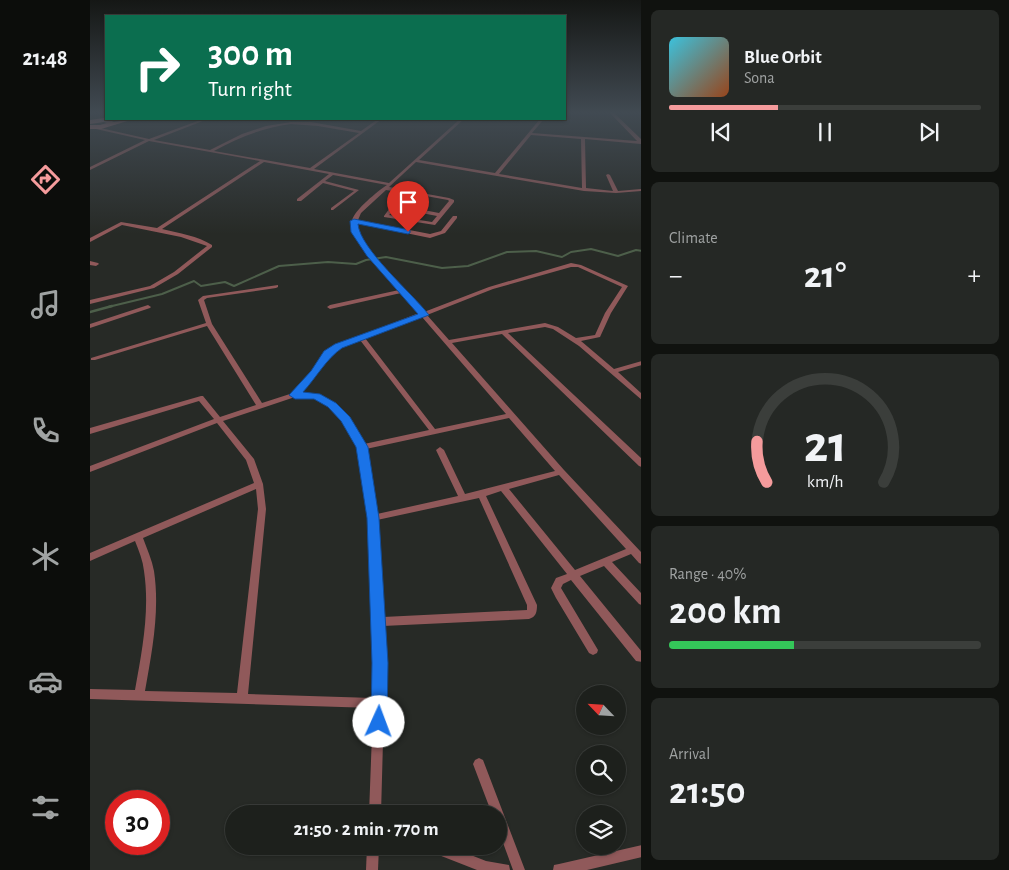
<!DOCTYPE html>
<meta charset="utf-8">
<style>
body{margin:0;font-family:"Alegreya Sans",sans-serif;background:#252825;color:#f1f3f6;height:100vh;display:flex;flex-direction:column;font-size:19px;white-space:nowrap}
*{box-sizing:border-box;margin:0}
p{font-size:16px;color:#a0a3a3}
.icon{flex:none;width:28px;height:28px;fill:none;stroke:currentColor;stroke-width:2;stroke-linecap:round;stroke-linejoin:round}
.map{position:relative;flex:1;overflow:hidden}
.panel{display:flex;flex-direction:column;gap:10px;padding:10px;background:#10120f;width:368px}
.panel>*{flex:none}
.banner{position:absolute;left:15px;top:15px;width:461px;height:105px;border-radius:0px;box-shadow:0 1px 4px #0004,0 0 0 1px #3b3e3b;background:#0b6e4f;color:#fff;overflow:hidden}
.needle{width:32px;rotate:295deg}
.controls{position:absolute;left:486px;top:685px;display:grid;gap:10px}
.controls a{display:grid;place-items:center;width:50px;height:50px;border-radius:50%;background:#1d201c;box-shadow:0 1px 4px #0004,0 0 0 1px #3b3e3b;font-size:25px}
.speed{position:absolute;left:15px;top:790px;display:flex;gap:10px;font-size:25px;font-weight:700;text-align:center}
.speed>*{display:grid;place-content:center;width:65px;height:65px;border-radius:50%;background:#1d201c;box-shadow:0 1px 4px #0004,0 0 0 1px #3b3e3b;line-height:1}
.speed .limit{border:8px solid #d22;background:#fff;color:#111}
.pin{position:absolute;display:grid;place-items:center;width:42px;height:42px;color:#fff;margin:-51px -21px;border-radius:50% 50% 50% 0;rotate:-45deg;box-shadow:0 0 5px #0007}
.pin .icon{rotate:45deg}
.me{position:absolute;width:55px;margin:-28px;rotate:2deg;stroke-linejoin:round;filter:drop-shadow(0 0 4px #0008)}
.turn{display:flex;align-items:center;gap:18px;height:105px;padding:0 20px;font-size:22px}
.turn .icon{width:65px;height:65px;stroke-width:2.5}
.turn b{display:block;font-size:35px;line-height:42px}
.big{font-size:38px;font-weight:600;line-height:1.1}
.panel .widget{flex:1;display:flex;flex-direction:column;justify-content:center;gap:8px;min-width:0;padding:0 18px;border-radius:8px;background:#252825}
.panel .dial{align-items:center;gap:0}
.dial svg{height:130px;overflow:visible;fill:none;stroke:#3b3e3b;stroke-width:7;stroke-linecap:round;text-anchor:middle}
.dial text{fill:#f1f3f6;stroke:none}
.song{display:flex;align-items:center;gap:15px}
.cover{width:60px;height:60px;border-radius:8px;background:linear-gradient(135deg,hsl(190 70% 55%),hsl(20 70% 35%))}
.played{height:5px;border-radius:2px;background:linear-gradient(90deg,#f59b9c 35%,#3b3e3b 35%)}
.keys{display:flex;justify-content:space-around;direction:ltr}
.heat{display:flex;justify-content:space-between;align-items:center;font-size:28px;direction:ltr}
.charge{height:8px;border-radius:4px;background:linear-gradient(90deg,#34c759 40%,#3b3e3b 0)}
.trip{position:absolute;left:135px;top:805px;width:282px;height:50px;border-radius:25px;background:#1d201c;box-shadow:0 1px 4px #0004,0 0 0 1px #3b3e3b;font-weight:600;line-height:50px;text-align:center}
main{display:flex;flex:1;min-height:0}
.tabs{display:flex;flex-direction:column;width:90px;justify-content:space-around;align-items:center;background:#0c0d0b;color:#a0a3a3}
.tabs .icon{width:35px;height:35px}
.tabs .active{color:#f59b9c}
.tabs b{font-size:22px;color:#f1f3f6}
.map>svg:first-child{display:block}
.lines{fill:none;stroke-linecap:round;stroke-linejoin:round}
.stream-far1{stroke:#4d5f4a;stroke-width:2}
.stream{stroke:#4d5f4a;stroke-width:2.5}
.street{fill:#90595a;fill-rule:evenodd}
.secondary{fill:#ca7275;fill-rule:evenodd}
.route{fill:#1a73e8;stroke:#114b97}
</style>
<main>
<nav class="tabs">
<b>21:48</b>
<svg class="icon active" aria-label="directions" viewBox="0 0 24 24"><path d="M12 3l9 9-9 9-9-9zM9 14v-3h6M13 9l2 2-2 2"/></svg>
<svg class="icon" aria-label="music" viewBox="0 0 24 24"><path d="M9 18V5l10-2v13"/><circle cx="6" cy="18" r="3"/><circle cx="16" cy="16" r="3"/></svg>
<svg class="icon" aria-label="phone" viewBox="0 0 24 24"><path d="M5 4h4l2 5-3 2q2 4 5 5l2-3 5 2v4C11 20 4 13 5 4z"/></svg>
<svg class="icon" aria-label="climate" viewBox="0 0 24 24"><path d="M12 3v18M4 7l16 10M4 17L20 7"/></svg>
<svg class="icon" aria-label="car" viewBox="0 0 24 24"><path d="M5 17H2v-5l4-1 3-4h7l3 4 3 1v5h-3M9 17h6M6 11h13"/><circle cx="7" cy="17" r="2"/><circle cx="17" cy="17" r="2"/></svg>
<svg class="icon" aria-label="filters" viewBox="0 0 24 24"><path d="M4 7h16M4 17h16"/><circle cx="9" cy="7" r="2"/><circle cx="15" cy="17" r="2"/></svg>
</nav>
<div class="map">
<svg width="552" height="870" viewBox="0 0 552 870">
<rect width="100%" height="100%" fill="#272a26"/>
<g class="lines">
<!-- stream-far1 -->
<path class="stream-far1" d="M18,307L72,294L104,281L111,286L135,282L144,286L189,266L238,262L266,264L276,260L296,257L352,268L378,266L417,252L446,251L472,257L481,252L501,249L528,256L546,250L552,251"/>
<!-- stream -->
<path class="stream" d="M0,312L22,306"/>
<!-- street -->
<g class="street">
<path d="M519,112H523L552,140V144L495,139L496,188L523,191L516,175L518,174L520,175L528,191L552,189V191L526,193L494,191L326,162L299,187L359,198L364,200V202L345,225L294,217V216L302,205L315,193L296,190L271,213L268,220L340,234L351,231L363,216H367V218L355,233L340,238L267,223L269,234L282,253L334,312L399,287L481,263L491,265L538,286L521,313L510,337L491,341L524,369L552,361V365L528,372L552,394V400L489,346L463,329L455,327L418,333L552,459V467L549,466L412,334L362,343L474,470L552,553V564L549,563L541,554L522,562L552,594V605L549,604L514,566L490,576L552,652V662L546,661L481,580L473,584L471,588L508,650L507,653L503,655L499,653L466,598L461,588L466,578L477,574L411,491L396,496L447,605C447,612 446,617 439,619L293,626L295,663L294,700L295,703L294,706L291,814H279L283,708L0,699V689L45,690C52,651 60,611 54,571C53,561 49,551 45,541L0,561V553L164,483L156,460L127,423L0,472V466L124,419L109,401L0,434V428L111,396H113L130,417L166,405L117,326L5,360H1V358L116,323L108,300L113,296L188,285V287L186,288L117,298L114,300L122,324L172,403L203,393L222,372L235,352L247,345L329,313L311,293L240,309L237,307L240,305L309,290C297,277 258,238 262,221C264,210 288,191 297,185L243,175L235,181L269,190L243,210H241V208L264,191L233,183L211,201H207V199L239,174L174,162L72,229C89,233 108,236 122,245V247L88,274L64,288L0,304V300L60,286L84,272L117,246L91,237L32,225L2,241L0,242V238L31,222L67,228L170,161L59,141L0,170V167L55,140L6,129V127L59,139L113,119H118L64,140L120,150L152,134L176,126L189,124L201,122H221L271,131L288,119H292L224,169L299,183L370,119H374L329,160L405,173L450,119H454L442,133L547,141ZM201,124L228,126L269,133L220,168L124,151C149,137 173,128 201,124ZM441,135L491,139L492,188L409,174ZM319,193L358,200L359,201L349,213L308,205ZM306,208L347,216L342,222L299,215ZM481,267H488L532,287L515,313L505,335L486,338L468,327L455,323L359,340L337,315L403,289ZM332,317L416,414L345,429L275,338ZM270,340L339,430L274,444C259,418 245,393 211,393L227,374L239,354L251,347ZM205,397H219L232,401L253,421L268,447L279,518L285,663L283,698L158,694L176,509L173,484L164,459L133,421ZM419,418L465,471L375,494L354,450L350,447L346,450L368,496L287,514L276,449ZM469,475L536,549L485,570L419,489ZM166,489L168,509L147,693L55,691C62,651 70,611 64,571C62,560 57,549 53,538ZM389,498L437,605V610L293,617L287,520Z"/>
<path d="M0,261L8,263L9,264L6,266L0,265Z"/>
<path d="M58,305L61,307L60,308L0,328V324Z"/>
<path d="M389,758L393,760L435,870H423L409,832V814H402L383,764L385,760Z"/>
<path d="M552,845V857L497,870H463L464,865L469,864Z"/>
<path d="M277,846H289L288,870H276Z"/>
<path d="M334,846H358L396,861L419,865L420,870H387L336,850Z"/>
</g>
<!-- secondary -->
<path class="secondary" d="M14,118L24,122L44,119L11,129H0V125H10L17,123L14,122L0,124V120Z"/>
</g>
<!-- sky -->
<linearGradient id="sky" x2="0" y2="1"><stop stop-color="#151715"/><stop offset="0.48" stop-color="#414a52"/><stop offset="1" stop-color="#414a52" stop-opacity="0"/></linearGradient>
<rect width="552" height="234" fill="url(#sky)"/>
<!-- route -->
<path class="route" d="M264,219L320,230V233L318,234L268,224C270,249 322,293 339,315L252,348C236,359 226,378 213,392L230,394L246,403L260,417L278,447L289,518L298,663L297,722L295,727L289,730L283,727L281,722L282,663L277,518L266,447L251,421L238,407L224,399H205L199,395L221,371L234,351L245,344L328,314L277,256L261,232L260,221Z"/>
</svg>
<div class="controls">
<a><svg class="needle" viewBox="-14 -14 28 28"><path d="M0-13l5 13h-10z" fill="#e53935"/><path d="M0 13l5-13h-10z" fill="#a0a3a3"/></svg></a>
<a><svg class="icon" aria-label="search" viewBox="0 0 24 24"><circle cx="10" cy="10" r="6"/><path d="M15 15l6 6"/></svg></a>
<a><svg class="icon" aria-label="layers" viewBox="0 0 24 24"><path d="M12 4l9 5-9 5-9-5zM3 14l9 5 9-5"/></svg></a>
</div>
<div class="speed"><div class="limit">30</div></div>
<div class="pin" style="left:318px;top:232px;background:#d93025"><svg class="icon" aria-label="arrive" viewBox="0 0 24 24"><path d="M6 21V4h12l-3 4 3 4H6"/></svg></div>
<svg class="me" style="left:289px;top:722px" viewBox="-20 -20 40 40"><circle r="19" fill="#fff"/><path d="M0-13L10 11 0 6-10 11z" fill="#1a73e8"/></svg>
<div class="trip">21:50 · 2 min · 770 m</div>
<div class="banner">
<div class="turn"><svg class="icon" aria-label="right" viewBox="0 0 24 24"><path d="M7 20v-9h11M14 6l5 5-5 5"/></svg><div><b>300 m</b>Turn right</div></div>
</div>
</div>
<section class="panel">
<div class="widget">
<div class="song"><i class="cover"></i><div><b>Blue Orbit</b><p>Sona</p></div></div>
<div class="played"></div>
<div class="keys"><svg class="icon" aria-label="previous" viewBox="0 0 24 24"><path d="M18 5L8 12l10 7zM5 5v14"/></svg><svg class="icon" aria-label="pause" viewBox="0 0 24 24"><path d="M8 5v14M16 5v14"/></svg><svg class="icon" aria-label="next" viewBox="0 0 24 24"><path d="M6 5l10 7-10 7zM19 5v14"/></svg></div>
</div>
<div class="widget"><p>Climate</p>
<div class="heat"><a>−</a><b class="big">21°</b><a>+</a></div>
</div>
<div class="widget dial"><svg viewBox="0 0 100 80">
<path d="M14 69A42 42 0 1 1 86 69"/>
<path d="M14 69A42 42 0 0 1 8 44" stroke="#f59b9c"/>
<text x="50" y="56" font-size="32" font-weight="700">21</text>
<text x="50" y="72" font-size="11">km/h</text>
</svg></div>
<div class="widget"><p>Range · 40%</p><b class="big">200 km</b><div class="charge"></div></div>
<div class="widget"><p>Arrival</p><b class="big">21:50</b></div>
</section>
</main>
